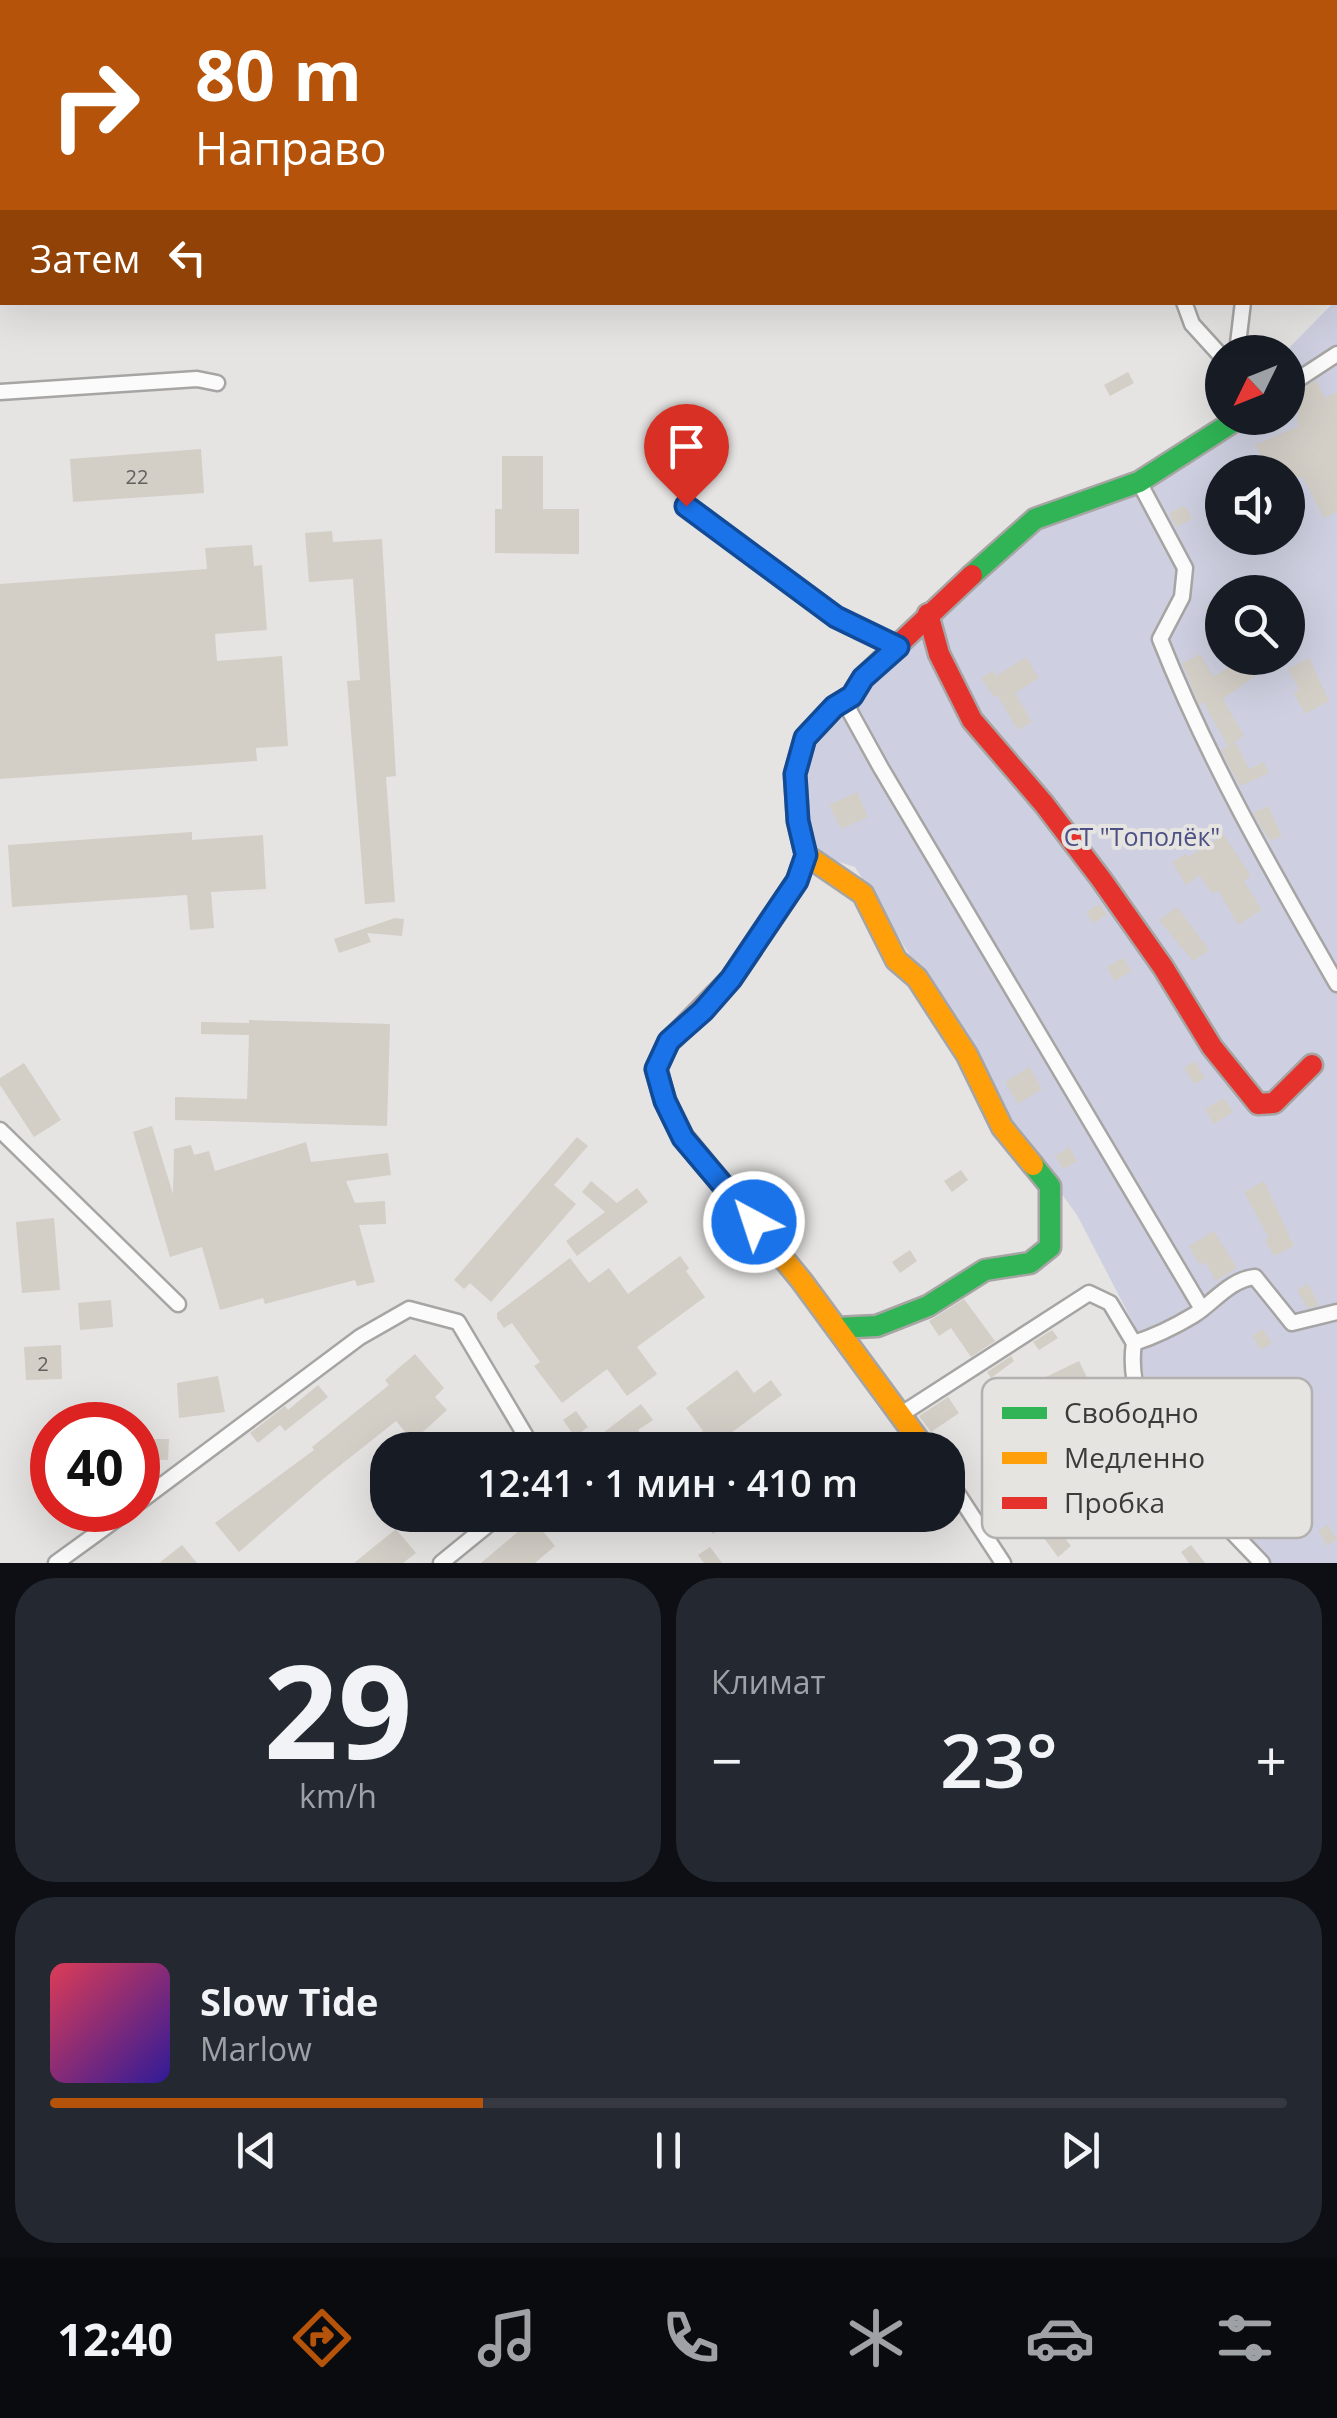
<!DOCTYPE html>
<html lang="ru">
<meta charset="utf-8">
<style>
body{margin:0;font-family:"Open Sans",sans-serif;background:#242831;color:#f1f3f6;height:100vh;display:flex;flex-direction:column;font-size:38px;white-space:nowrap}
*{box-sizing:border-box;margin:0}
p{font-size:32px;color:#9ea1a6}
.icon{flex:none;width:55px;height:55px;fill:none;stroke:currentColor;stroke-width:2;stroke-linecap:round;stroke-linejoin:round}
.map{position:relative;height:1563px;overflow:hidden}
.drawer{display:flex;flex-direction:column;gap:15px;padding:15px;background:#0d0f14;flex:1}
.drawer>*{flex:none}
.top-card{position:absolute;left:0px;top:0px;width:1338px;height:305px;box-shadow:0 10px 40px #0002;background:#b45309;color:#fff;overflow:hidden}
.needle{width:65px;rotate:227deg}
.controls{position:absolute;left:1205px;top:335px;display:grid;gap:20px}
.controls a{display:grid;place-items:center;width:100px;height:100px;border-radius:50%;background:#171b24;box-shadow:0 10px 40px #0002;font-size:50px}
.speed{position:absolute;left:30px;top:1402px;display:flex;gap:20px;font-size:50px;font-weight:700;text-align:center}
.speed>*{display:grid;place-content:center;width:130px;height:130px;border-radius:50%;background:#171b24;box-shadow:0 10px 40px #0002;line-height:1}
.speed .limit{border:15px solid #d22;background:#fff;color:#111}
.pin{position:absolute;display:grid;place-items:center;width:85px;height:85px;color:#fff;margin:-102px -42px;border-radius:50% 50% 50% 0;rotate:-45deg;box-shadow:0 0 10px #0007}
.pin .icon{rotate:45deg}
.me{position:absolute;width:110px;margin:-55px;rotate:320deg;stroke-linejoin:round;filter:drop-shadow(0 0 8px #0008)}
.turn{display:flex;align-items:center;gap:35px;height:210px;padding:0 30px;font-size:45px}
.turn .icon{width:130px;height:130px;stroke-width:2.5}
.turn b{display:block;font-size:70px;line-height:85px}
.then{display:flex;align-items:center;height:95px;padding:0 30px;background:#0003;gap:20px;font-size:38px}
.big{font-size:75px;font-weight:600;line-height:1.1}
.drawer .widget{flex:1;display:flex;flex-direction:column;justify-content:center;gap:15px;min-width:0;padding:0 35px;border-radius:40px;background:#242831}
.drawer .dial{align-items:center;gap:0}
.dial b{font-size:130px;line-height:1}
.song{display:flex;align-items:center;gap:30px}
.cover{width:120px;height:120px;border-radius:15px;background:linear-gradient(135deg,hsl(350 70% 55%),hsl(250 70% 35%))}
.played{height:10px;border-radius:5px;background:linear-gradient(90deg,#b45309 35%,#363941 35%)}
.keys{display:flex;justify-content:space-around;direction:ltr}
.heat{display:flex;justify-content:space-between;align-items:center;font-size:55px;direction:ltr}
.drawer .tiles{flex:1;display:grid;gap:15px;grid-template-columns:1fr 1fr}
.widget:last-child{grid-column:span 2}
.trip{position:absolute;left:370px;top:1432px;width:595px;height:100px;border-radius:40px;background:#171b24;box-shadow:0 10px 40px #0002;font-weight:600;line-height:100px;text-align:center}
.dock{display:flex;height:160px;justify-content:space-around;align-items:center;background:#090b0e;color:#9ea1a6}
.dock .icon{width:70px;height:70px}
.dock .active{color:#b45309}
.dock b{font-size:45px;color:#f1f3f6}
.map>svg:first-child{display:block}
.green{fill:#ced0e1;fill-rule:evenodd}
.building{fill:#d3cec6}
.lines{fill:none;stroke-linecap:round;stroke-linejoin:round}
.street-casing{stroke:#a6a5a4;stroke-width:19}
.fast-casing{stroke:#a6a5a4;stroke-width:25}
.slow-casing{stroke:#a6a5a4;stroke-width:25}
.jam-casing{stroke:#a6a5a4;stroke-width:25}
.street{stroke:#fbfbfb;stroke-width:14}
.fast{stroke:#30b455;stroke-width:20}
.slow{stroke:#ff9f0a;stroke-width:20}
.jam{stroke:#e5322d;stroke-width:20}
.route-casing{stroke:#114b97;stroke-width:25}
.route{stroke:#1a73e8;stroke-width:18}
.labels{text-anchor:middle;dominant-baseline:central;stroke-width:8;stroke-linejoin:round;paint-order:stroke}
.number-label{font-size:20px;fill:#62605d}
.park-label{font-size:25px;fill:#4d5085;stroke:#e6e4e1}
.key{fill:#e6e4e1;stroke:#b3b1af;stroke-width:2.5}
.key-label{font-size:28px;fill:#3b3b39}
</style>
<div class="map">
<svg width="1337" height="1563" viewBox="0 0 1337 1563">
<rect width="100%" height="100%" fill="#e5e4e2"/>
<!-- green -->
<path class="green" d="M1337,299V1563H1271C1221,1511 1134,1415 1141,1338L1077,1215L1007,1119L967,1047L855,867L826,858L811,843L802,786L811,745L872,676L1052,514L1130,493L1223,418H1288L1285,352ZM1222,472H1288V538H1222ZM1222,592H1288V658H1222Z"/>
<!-- building -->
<g class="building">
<path d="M1128,372L1134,383L1110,396L1104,385Z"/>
<path d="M1316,380L1325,398L1337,392V512L1324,518L1302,476L1288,485V472H1260L1255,463L1262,459L1255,445L1299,426L1296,418L1299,416L1289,396Z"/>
<path d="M201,449L204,493L73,502L70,459Z"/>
<path d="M502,456H543V509H579V554L495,553V509H502Z"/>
<path d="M1181,507H1186L1192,519L1176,527L1169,513Z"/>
<path d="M332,531L333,542L382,539L396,776L386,777L395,902L365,904L347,681L360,680L353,579L309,582L305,533Z"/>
<path d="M252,545L254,566L262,565L267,630L215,634L217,661L282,656L288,746L256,748L257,761L0,779V584L207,569L205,548Z"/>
<path d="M1222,599V645L1205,608Z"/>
<path d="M1200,654L1214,677L1242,658L1255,676L1223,699L1244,736L1229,746L1236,743L1249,769L1264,762L1269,773L1240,786L1221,750L1228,746L1203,702L1199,704L1182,663Z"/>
<path d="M1026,657L1039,678L1015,693L1032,722L1018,730L997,695L994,697L981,678L993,671L996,676Z"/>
<path d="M1309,658L1329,701L1305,714L1294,693L1299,689L1288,669Z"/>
<path d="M857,792L868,817L841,829L829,805Z"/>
<path d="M1268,806L1282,836L1270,841L1253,813Z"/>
<path d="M192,832V840L263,835L266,889L211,892L214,928L190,930L187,895L12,907L8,845Z"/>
<path d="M1224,835L1251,876L1244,881L1262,910L1238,925L1218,890L1212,894L1200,875L1186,885L1172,862L1186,854L1188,857Z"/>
<path d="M1100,904L1107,915L1093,923L1086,912Z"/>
<path d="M1177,907L1209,950L1193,961L1159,920Z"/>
<path d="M395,918L404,919L402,936L367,933L371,942L339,953L334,939Z"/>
<path d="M1123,958L1131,971L1115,981L1107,967Z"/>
<path d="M249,1020L390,1024L387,1126L175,1120V1097L247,1099L249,1035L201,1034V1022L249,1023Z"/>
<path d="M1195,1061L1205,1078L1194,1084L1184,1068Z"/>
<path d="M24,1063L61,1120L34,1137L0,1085V1078Z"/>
<path d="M1029,1067L1042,1089L1018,1104L1005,1082Z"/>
<path d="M1224,1098L1233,1112L1214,1124L1205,1109Z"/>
<path d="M152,1126L173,1194L174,1149L191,1145L194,1155L209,1151L215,1171L306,1142L311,1162L388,1153L391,1175L346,1181L355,1203L385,1201L386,1224L359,1225L375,1282L357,1286L355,1280L265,1304L263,1298L220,1310L202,1247L170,1257L133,1132Z"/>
<path d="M577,1137L588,1146L554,1185L576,1204L491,1302L470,1283L464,1289L454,1280Z"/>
<path d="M1069,1147L1077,1161L1063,1169L1055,1156Z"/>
<path d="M961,1170L968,1180L952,1192L944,1181Z"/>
<path d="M591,1181L617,1203L637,1188L648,1202L577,1256L566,1241L605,1212L582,1192Z"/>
<path d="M1264,1181L1294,1246L1274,1256L1265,1240L1269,1238L1244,1192Z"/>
<path d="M54,1218L60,1290L22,1293L16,1222Z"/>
<path d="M1214,1231L1237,1268L1216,1281L1205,1262L1200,1265L1189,1246Z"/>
<path d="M910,1250L917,1261L900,1273L892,1262Z"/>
<path d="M680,1256L689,1268L686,1271L705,1297L637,1347L657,1374L627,1396L607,1369L562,1403L534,1366L540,1362L512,1323L504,1328L497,1318V1313L570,1258L589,1283L609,1268L628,1294Z"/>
<path d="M1308,1284L1319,1306L1307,1308L1297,1290Z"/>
<path d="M964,1299L995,1341L971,1357L951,1328L939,1336L929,1321Z"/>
<path d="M111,1300L113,1327L80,1330L78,1303Z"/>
<path d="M1263,1329L1272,1343L1261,1350L1252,1336Z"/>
<path d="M1052,1330L1058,1338L1039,1350L1033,1342Z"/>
<path d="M61,1345L62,1379L26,1380L24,1347Z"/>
<path d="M415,1354L444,1388L435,1397L447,1410L413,1441L396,1421L323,1479L239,1552L215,1523L314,1450L312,1447L389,1385L385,1380Z"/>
<path d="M1011,1356L1014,1361L991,1378L987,1372Z"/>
<path d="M1079,1361L1093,1390L1058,1406L1044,1378Z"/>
<path d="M737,1370L754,1393L771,1380L782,1395L708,1450H697L690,1440L703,1431L686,1408Z"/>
<path d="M218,1376L225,1412L179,1418L177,1383Z"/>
<path d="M318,1385L328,1397L285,1431L280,1425L258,1443L250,1433L285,1406L288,1410Z"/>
<path d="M948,1397L959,1413L931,1432L919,1416Z"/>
<path d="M641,1404L653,1420L638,1430L653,1450H597L591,1442Z"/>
<path d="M576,1411L588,1427L575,1437L563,1420Z"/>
<path d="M147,1439H169L168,1460L146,1459Z"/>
<path d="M52,1463V1487L37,1488L36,1464Z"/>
<path d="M699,1515H738L713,1534Z"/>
<path d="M533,1519L555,1546L535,1563H481Z"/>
<path d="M1054,1524L1071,1546L1058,1557L1041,1534Z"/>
<path d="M1328,1525L1337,1539L1327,1546L1318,1531Z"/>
<path d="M396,1529L416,1553L403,1563H354Z"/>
<path d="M182,1545L197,1563H159Z"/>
<path d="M1191,1545L1205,1563H1189L1181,1552Z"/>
<path d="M710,1547L722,1563H704L698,1555Z"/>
</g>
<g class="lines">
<!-- street casing -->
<g class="street-casing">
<g id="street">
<path d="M649,0V2"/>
<path d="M1336,0L1337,8"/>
<path d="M1335,261H1337"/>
<path d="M1184,302L1192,324L1222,357"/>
<path d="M1237,352L1243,302"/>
<path d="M1288,386L1337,354"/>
<path d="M0,392L197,379L217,383"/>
<path d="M1139,482L1185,568L1182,597L1160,639C1208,760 1272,871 1337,984"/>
<path d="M686,506L836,617L898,647"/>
<path d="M852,696L849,710L881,768L1202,1309"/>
<path d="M0,1130L178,1304"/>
<path d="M900,1415L1089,1293L1110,1303L1134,1343"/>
<path d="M948,1479L1003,1563"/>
<path d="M138,1503L360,1337L409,1309L458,1322L534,1450"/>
<path d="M56,1563L129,1510"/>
<path d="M441,1563L500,1515"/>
<path d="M1262,1563C1209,1507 1121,1427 1134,1343C1156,1336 1174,1327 1194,1315C1214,1302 1231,1279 1255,1277L1292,1323L1337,1312"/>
</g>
</g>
<!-- fast casing -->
<g class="fast-casing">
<g id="fast">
<path d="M972,575L1035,519L1139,482L1239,418"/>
<path d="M837,1328L877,1326L928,1306L985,1270L1030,1263L1050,1247V1186L1033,1165"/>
</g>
</g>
<!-- slow casing -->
<g class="slow-casing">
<g id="slow">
<path d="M806,855L863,894L896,960L917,978L967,1055L1002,1127L1033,1165"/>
<path d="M668,1043L656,1069L665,1101L683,1137L801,1280L926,1450"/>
</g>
</g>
<!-- jam casing -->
<g class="jam-casing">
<g id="jam">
<path d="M928,614L939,654L972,720L1044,804L1101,879L1163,967L1212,1047L1258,1104L1274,1103L1312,1065"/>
<path d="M668,1043L731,979L797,881L806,855L798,821L795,774L805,738L834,707L852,696L863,678L972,575"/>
</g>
</g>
<!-- street -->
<use href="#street" class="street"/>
<!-- fast -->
<use href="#fast" class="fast"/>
<!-- slow -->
<use href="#slow" class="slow"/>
<!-- jam -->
<use href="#jam" class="jam"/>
</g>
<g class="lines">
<!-- route casing -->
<g class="route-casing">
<path id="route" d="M686,506L836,617L898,647L863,678L852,696L834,707L805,738L795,774L798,821L806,855L797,881L731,979L703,1011L669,1041L656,1069L665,1101L683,1138L754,1222"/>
</g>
<!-- route -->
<use href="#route" class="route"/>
</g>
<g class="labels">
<!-- number labels -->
<g class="number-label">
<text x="137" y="476">22</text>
<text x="43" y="1363">2</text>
</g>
<!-- park labels -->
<g class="park-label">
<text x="1142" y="836">СТ "Тополёк"</text>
</g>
</g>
<!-- legend -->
<rect x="982" y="1378" width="330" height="160" rx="15" class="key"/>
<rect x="1002" y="1407" width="45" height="12" fill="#30b455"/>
<rect x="1002" y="1452" width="45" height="12" fill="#ff9f0a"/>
<rect x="1002" y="1497" width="45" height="12" fill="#e5322d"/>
<g class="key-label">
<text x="1064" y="1423">Свободно</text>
<text x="1064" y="1468">Медленно</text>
<text x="1064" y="1513">Пробка</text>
</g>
</svg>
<div class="controls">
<a><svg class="needle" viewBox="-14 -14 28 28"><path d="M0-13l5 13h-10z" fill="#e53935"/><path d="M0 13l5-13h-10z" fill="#9ea1a6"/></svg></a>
<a><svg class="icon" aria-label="sound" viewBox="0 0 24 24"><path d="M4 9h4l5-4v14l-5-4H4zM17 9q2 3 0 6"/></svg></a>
<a><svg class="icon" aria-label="search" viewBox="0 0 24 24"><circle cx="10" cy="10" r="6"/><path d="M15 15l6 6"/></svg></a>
</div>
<div class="speed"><div class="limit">40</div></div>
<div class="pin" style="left:686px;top:506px;background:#d93025"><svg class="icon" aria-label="arrive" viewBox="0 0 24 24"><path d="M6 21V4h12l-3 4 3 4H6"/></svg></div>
<svg class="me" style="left:754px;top:1222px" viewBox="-20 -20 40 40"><circle r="17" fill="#1a73e8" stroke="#fff" stroke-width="3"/><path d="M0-11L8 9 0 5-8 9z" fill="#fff"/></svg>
<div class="trip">12:41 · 1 мин · 410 m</div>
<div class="top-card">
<div class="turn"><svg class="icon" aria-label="right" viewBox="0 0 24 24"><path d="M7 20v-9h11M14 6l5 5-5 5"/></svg><div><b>80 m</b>Направо</div></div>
<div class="then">Затем<svg class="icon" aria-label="left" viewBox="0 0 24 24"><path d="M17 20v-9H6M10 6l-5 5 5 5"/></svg></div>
</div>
</div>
<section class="drawer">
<div class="tiles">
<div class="widget dial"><b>29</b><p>km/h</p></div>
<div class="widget"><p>Климат</p>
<div class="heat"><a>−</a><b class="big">23°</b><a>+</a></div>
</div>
<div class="widget">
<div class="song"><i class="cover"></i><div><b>Slow Tide</b><p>Marlow</p></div></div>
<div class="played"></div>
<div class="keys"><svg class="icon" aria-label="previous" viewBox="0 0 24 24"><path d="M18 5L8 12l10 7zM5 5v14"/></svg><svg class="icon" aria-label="pause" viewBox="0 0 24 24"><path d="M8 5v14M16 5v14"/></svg><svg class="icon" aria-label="next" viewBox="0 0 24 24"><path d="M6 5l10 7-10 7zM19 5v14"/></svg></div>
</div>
</div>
</section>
<nav class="dock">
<b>12:40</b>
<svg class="icon active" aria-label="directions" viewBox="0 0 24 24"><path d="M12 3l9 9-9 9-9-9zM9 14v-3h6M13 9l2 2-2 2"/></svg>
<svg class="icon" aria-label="music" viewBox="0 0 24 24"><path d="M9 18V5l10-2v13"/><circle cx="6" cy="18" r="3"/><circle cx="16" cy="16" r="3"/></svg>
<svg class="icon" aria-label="phone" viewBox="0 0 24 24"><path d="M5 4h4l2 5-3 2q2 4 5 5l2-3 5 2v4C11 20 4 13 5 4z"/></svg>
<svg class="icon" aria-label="climate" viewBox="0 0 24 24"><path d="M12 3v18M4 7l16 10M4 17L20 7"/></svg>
<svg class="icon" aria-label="car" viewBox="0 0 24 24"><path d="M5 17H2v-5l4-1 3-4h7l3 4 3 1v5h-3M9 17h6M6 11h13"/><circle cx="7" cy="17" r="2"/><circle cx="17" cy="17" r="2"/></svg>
<svg class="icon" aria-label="filters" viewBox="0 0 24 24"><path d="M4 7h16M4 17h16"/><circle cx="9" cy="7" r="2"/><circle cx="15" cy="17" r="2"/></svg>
</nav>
